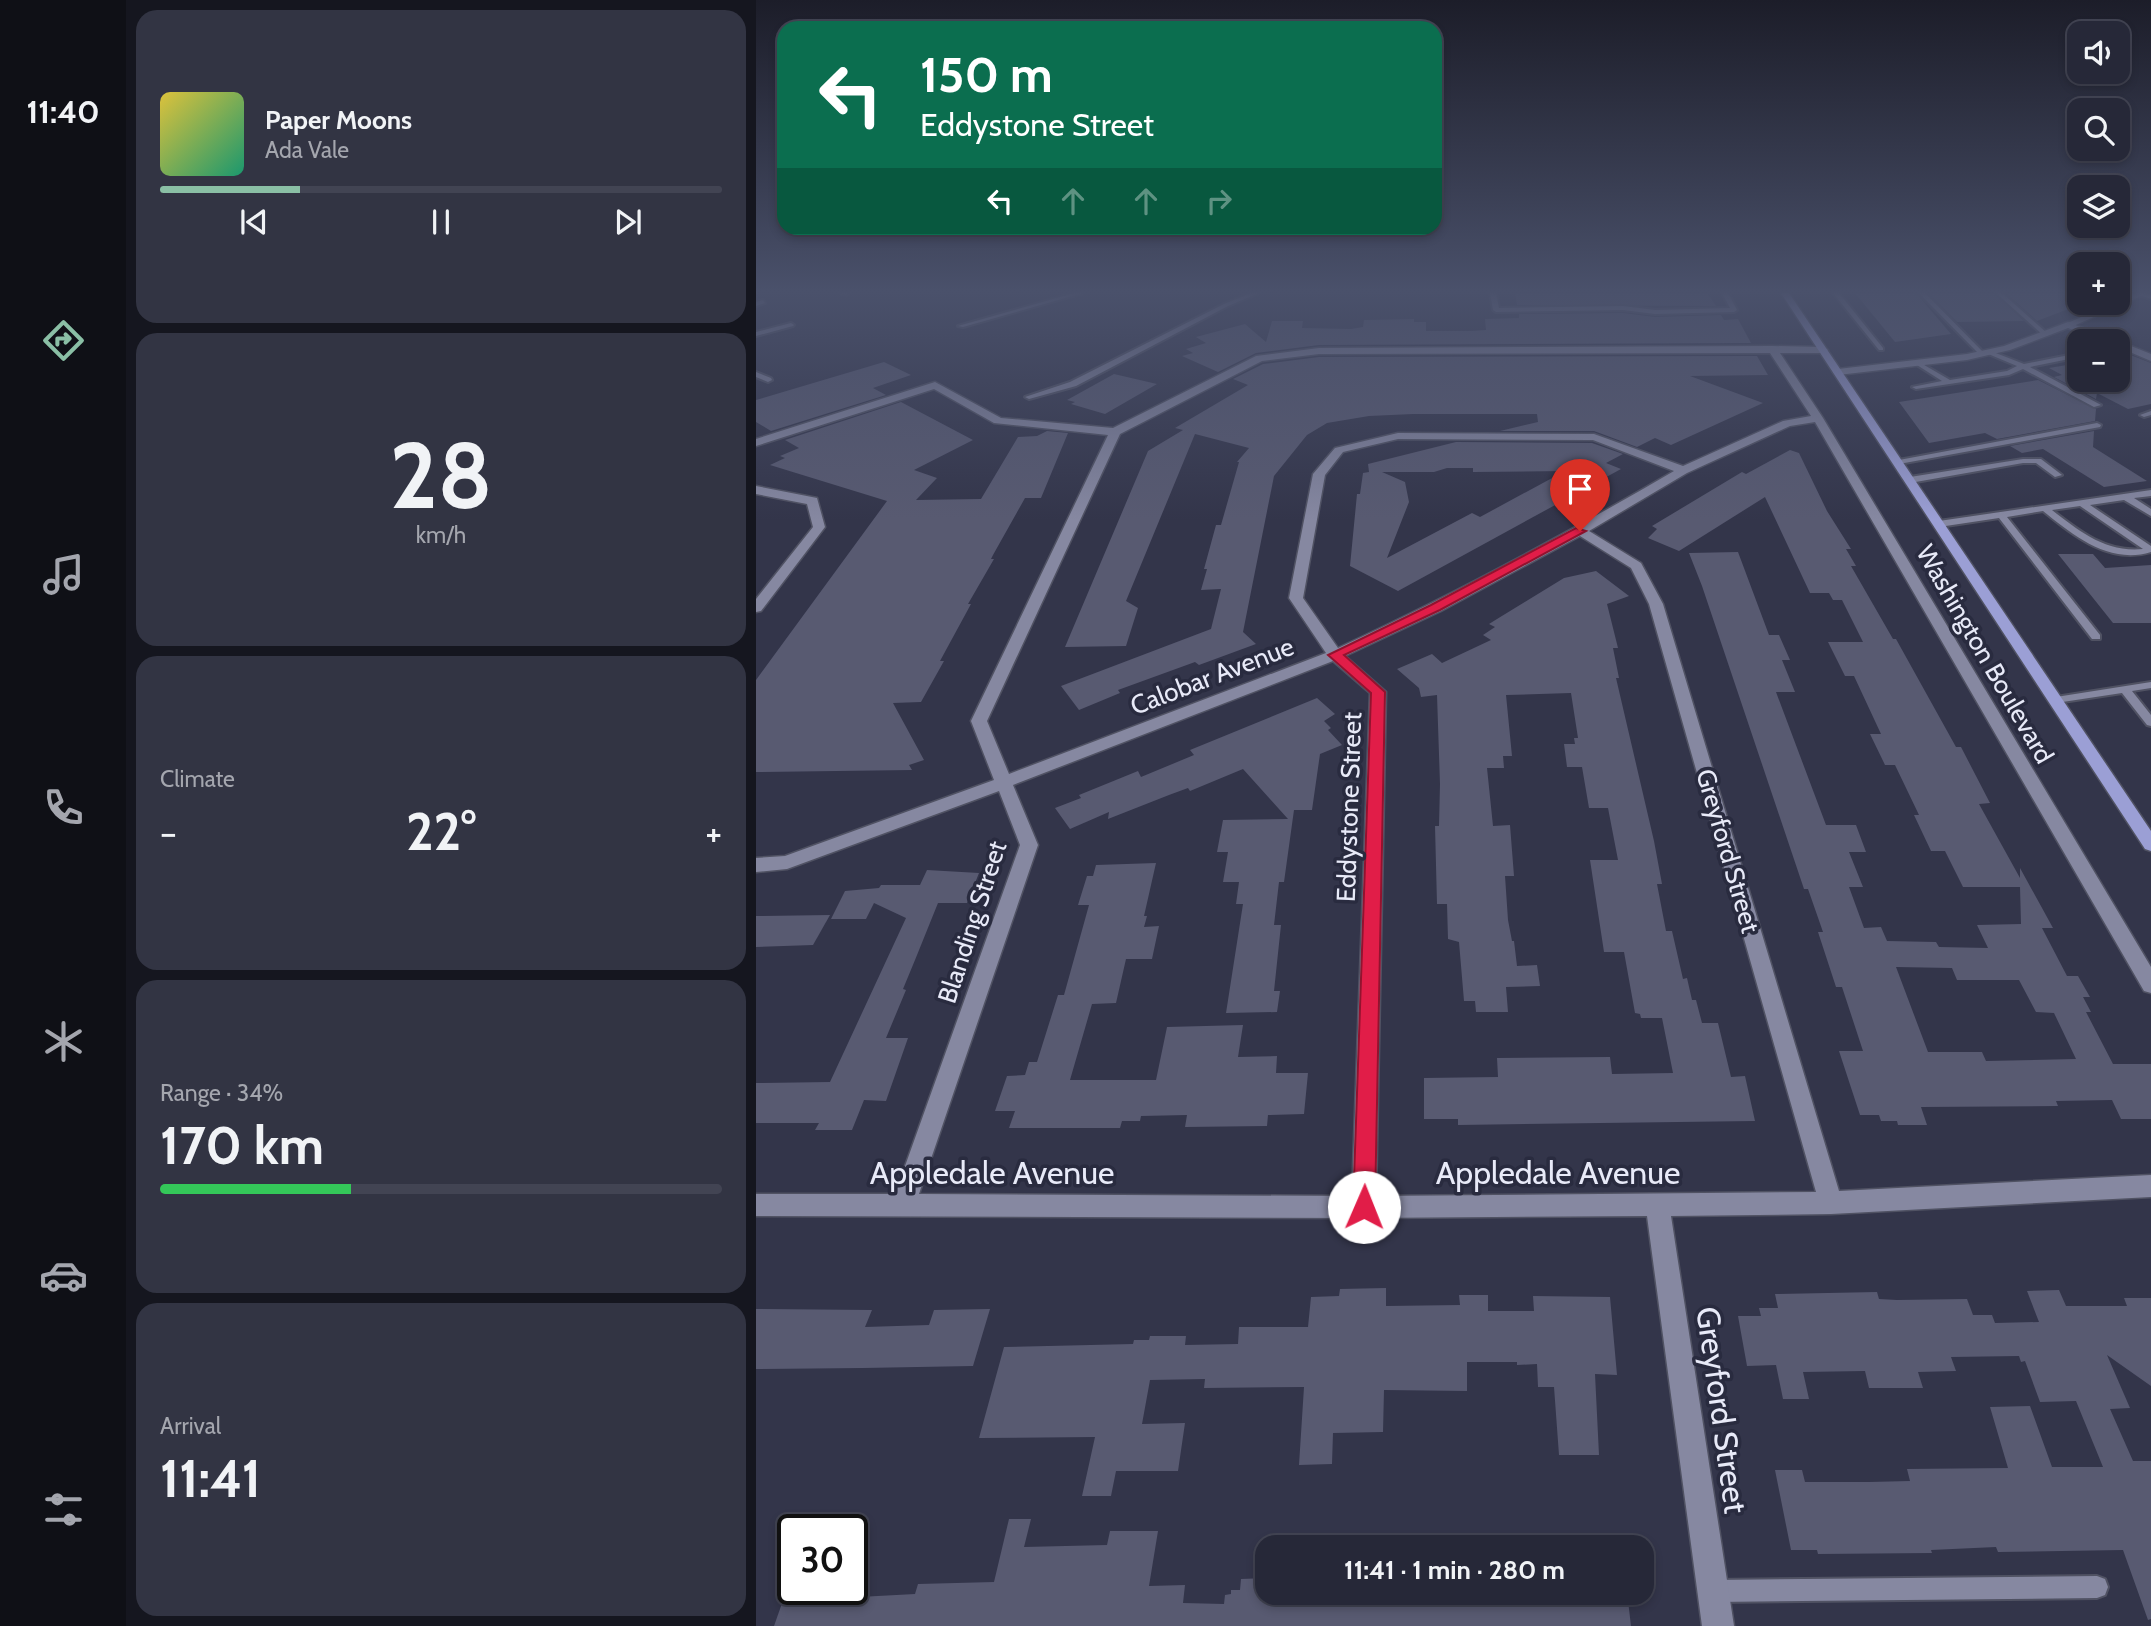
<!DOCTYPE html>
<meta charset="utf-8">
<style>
body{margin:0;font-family:Cabin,sans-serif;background:#323443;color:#f1f3f6;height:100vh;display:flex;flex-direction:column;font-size:26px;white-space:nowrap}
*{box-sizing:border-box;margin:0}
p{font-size:23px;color:#a4a6ae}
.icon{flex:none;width:38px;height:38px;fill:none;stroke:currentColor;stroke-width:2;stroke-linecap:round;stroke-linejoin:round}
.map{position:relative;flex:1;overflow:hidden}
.panel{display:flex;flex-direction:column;gap:10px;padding:10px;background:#15161f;width:630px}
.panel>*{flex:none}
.top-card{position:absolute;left:21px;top:21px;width:665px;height:214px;border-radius:21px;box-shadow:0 4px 10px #0003,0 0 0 2px #424453;background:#0b6e4f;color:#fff;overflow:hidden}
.fabs{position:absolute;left:1311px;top:21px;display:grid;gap:14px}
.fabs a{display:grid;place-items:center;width:63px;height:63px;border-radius:14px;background:#262838;box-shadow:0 4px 10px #0003,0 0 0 2px #424453;font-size:35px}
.speed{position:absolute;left:21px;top:1514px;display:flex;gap:14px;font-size:35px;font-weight:700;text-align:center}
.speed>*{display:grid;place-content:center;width:91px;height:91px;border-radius:50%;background:#262838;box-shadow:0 4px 10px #0003,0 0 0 2px #424453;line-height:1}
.speed .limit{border:4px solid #111;border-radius:10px;background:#fff;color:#111}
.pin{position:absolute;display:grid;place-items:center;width:60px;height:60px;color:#fff;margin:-72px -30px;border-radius:50% 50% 50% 0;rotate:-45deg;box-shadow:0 0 7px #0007}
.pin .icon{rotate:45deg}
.me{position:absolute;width:77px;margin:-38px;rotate:1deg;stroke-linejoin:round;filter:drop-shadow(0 0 5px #0008)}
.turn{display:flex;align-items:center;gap:24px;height:147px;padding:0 28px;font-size:32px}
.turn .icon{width:91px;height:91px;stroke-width:2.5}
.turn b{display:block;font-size:49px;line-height:60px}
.lanes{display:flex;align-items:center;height:66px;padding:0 28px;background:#0003;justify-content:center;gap:35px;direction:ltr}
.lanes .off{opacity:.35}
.big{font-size:52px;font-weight:800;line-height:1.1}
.panel .card{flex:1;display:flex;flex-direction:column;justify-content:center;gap:10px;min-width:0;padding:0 24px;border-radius:21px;background:#323443}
.panel .dial{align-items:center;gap:0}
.dial b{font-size:91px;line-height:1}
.song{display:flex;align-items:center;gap:21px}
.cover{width:84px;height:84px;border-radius:10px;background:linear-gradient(135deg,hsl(50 70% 55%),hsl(160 70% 35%))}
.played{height:7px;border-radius:4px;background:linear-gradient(90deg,#8abfa5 25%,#424453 25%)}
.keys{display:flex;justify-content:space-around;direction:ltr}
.heat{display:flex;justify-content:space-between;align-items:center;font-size:38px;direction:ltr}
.charge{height:10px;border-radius:5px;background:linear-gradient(90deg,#34c759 34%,#424453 0)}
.trip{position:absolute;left:499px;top:1535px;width:399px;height:70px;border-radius:21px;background:#262838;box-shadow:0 4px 10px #0003,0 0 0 2px #424453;font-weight:800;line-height:70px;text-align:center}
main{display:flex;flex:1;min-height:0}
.tab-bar{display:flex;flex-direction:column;width:126px;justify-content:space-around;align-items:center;background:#0f1016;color:#a4a6ae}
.tab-bar .icon{width:49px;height:49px}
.tab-bar .selected{color:#8abfa5}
.tab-bar b{font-size:32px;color:#f1f3f6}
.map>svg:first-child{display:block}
.building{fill:#585a71;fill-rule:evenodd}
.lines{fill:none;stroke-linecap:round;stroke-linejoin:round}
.lane-casing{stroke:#505263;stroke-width:4}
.street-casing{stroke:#505263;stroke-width:3}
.secondary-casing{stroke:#505263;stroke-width:3}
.primary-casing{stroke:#505263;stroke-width:3}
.lane{fill:#8688a1;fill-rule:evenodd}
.street{fill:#8688a1;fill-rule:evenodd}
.secondary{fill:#8688a1;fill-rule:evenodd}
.primary{fill:#9b9fd5;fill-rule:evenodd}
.route{fill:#e11d48;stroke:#92132f;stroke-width:2}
.labels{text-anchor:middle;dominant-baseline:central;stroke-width:7;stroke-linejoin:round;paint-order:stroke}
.street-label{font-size:26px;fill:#e8eaf8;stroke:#292b3f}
.near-street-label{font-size:32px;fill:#e8eaf8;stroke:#292b3f}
</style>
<main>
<nav class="tab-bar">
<b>11:40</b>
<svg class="icon selected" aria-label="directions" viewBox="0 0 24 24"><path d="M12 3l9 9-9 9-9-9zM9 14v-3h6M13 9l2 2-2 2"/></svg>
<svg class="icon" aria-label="music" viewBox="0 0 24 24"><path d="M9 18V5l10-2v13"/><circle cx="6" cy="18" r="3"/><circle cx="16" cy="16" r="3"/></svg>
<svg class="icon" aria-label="phone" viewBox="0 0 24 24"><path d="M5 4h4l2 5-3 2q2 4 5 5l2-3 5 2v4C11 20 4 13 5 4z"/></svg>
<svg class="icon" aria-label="climate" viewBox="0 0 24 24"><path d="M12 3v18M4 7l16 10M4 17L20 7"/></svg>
<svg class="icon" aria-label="car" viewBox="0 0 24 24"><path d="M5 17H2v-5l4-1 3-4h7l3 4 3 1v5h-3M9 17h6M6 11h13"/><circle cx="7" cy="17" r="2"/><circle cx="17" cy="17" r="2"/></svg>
<svg class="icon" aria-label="filters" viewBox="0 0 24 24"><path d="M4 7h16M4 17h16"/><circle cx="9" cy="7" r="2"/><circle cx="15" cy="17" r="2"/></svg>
</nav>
<section class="panel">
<div class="card">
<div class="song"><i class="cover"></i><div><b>Paper Moons</b><p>Ada Vale</p></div></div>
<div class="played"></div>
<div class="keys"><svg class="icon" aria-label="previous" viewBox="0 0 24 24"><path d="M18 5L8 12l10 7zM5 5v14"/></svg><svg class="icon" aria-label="pause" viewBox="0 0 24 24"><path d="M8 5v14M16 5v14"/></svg><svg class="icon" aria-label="next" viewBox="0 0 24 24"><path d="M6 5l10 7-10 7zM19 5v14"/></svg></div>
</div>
<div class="card dial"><b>28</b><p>km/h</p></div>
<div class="card"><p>Climate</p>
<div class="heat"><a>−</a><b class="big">22°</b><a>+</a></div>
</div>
<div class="card"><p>Range · 34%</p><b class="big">170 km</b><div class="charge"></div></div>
<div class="card"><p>Arrival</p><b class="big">11:41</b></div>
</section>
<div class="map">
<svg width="1395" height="1626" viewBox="0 0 1395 1626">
<rect width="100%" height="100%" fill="#33354a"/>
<!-- building -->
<g class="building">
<path d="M759,293L952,294L960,306L761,305Z"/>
<path d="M1099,293H1160L1195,334L1139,342Z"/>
<path d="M1172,293H1238L1268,321L1201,322Z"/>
<path d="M1250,293H1323V303H1328L1281,321Z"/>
<path d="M867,313L899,317L965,315L968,320L982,319L995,343L563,345L500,353L462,372L426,356L437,353L430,349L450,343L440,337L489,324L510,342L516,321H547L546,328L595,329L607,327L608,320L658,319V322H670V331H715L730,330L729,319L763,318V314Z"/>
<path d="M1372,354L1395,363V404L1372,409L1341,393L1340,399L1298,377L1306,375L1293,368L1323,363V380H1362V356Z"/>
<path d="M1001,356L1012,375L934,376L1007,403L915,445L899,438L881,447L838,431H744L782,422L781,414H657L613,416L571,423L551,435L518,476L487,632L500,644L443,665L439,662L362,690L364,693L323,710L305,686L455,629L465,589L445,590L451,569H448L460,525H465L483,462H481L493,448L439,434L370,601L382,608L370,646L309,647L392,451L427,430L419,428L492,385L477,379L507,364L563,357Z"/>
<path d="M128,362L155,375L117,388L130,395L15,431L0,422V400Z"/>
<path d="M358,374L401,384L349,414L315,404L319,402L311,400Z"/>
<path d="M1282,380L1340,409L1339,421L1241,439L1229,433L1173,443L1143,402Z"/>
<path d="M145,402L217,440L158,470L181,478L160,500L225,499L262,437L281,436L291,431L312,433L285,498H269L237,555L235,559H238L212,604H215L184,661H188L165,702L137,703L168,760L153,765L156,770L0,772V680L131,501L14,465L29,458L24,456L43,448L29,440Z"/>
<path d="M1338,431L1337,447L1391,481L1348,487L1287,449L1266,453L1254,446Z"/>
<path d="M700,442L836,443L867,454L850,463L865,469L642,591L594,566L601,494H604L607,473L613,472L612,464ZM691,468H717V472L809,471L724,517L716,513L631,558L653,502L649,482L626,472H678Z"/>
<path d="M1034,450L1043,453L1071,511L1095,549H1090L1100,566H1095L1137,639H1140L1200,747H1205L1234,803L1223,804L1264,878V868L1297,928H1286L1311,976H1322L1334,997H1327L1335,1012H1330L1357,1064H1395V1119H1365L1356,1100L1300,1101L1302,1106L1165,1107L1171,1125H1142L1141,1121H1125L1123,1115H1104L1083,1051H1107L1086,987H1080L1062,932H1067L1052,889H1048L946,586L933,553L982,552L1013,635H1023L1034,660H1026L1039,692H1020L1070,825H1100L1110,852H1093L1107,887H1093L1108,928L1125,927L1131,941L1180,942L1183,947L1232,948L1221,925L1265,924L1264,887H1207L1189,851H1175L1158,815H1163L1139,765H1129L1114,734H1125L1098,676H1089L1072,642H1107L1086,600H1077L1073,593H1054L1009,497L923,551L892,538L901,529L896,526L986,472L990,474ZM1140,967L1196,968L1201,980H1263L1280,1012L1298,1013L1320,1059L1230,1061L1226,1052H1172Z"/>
<path d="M1302,554H1337L1349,568L1395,565V623H1357Z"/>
<path d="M840,571L873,596L851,604L862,648H857L863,678H860L898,841L906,884H901L910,931H916L927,979L931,978L936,1000H940L946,1023H962L975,1077L989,1076L999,1121L702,1125V1119H668V1078L742,1077L741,1058L854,1057L856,1074L917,1073L906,1018H885L884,1014L879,1013L868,952H848L834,860H862L852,808H833L826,767H811L808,744H819L818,738H822L815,693L750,695L756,756H747L748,768H731L737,826L754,825L758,876H749L752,920L756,941H758L761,966L781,965L784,986L750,987L752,1012H720L719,1001H708L703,942L692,939L691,904H681L679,826H683L684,784L681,695L665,697L663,688L641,669L676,654L686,663L735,640L727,635L739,627L733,624L741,619L808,578Z"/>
<path d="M561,698L579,714L568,721L575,728L572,730L586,745L564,754L556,810H538L528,882H523L518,925H525L518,991H524L521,1012L470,1013L487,904H480L483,882H467L472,852H461L467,820L532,819L487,769L434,791L432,788L413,795L352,819L353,812L314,829L299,808L325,798L323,795L382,771L385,777L426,760L438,755L434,750Z"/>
<path d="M400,863L388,916H391L388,927L403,926L396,959H370L360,1003L336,1004L314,1080H400L411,1027L487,1025L482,1057L521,1056L520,1073H552L548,1114L512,1115L511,1126L429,1127L431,1115L385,1116L384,1121H366L364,1128H253L259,1111H239L251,1076L269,1075L273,1062H281L302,995H308L333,905H322L331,876H337L340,865Z"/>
<path d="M171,870L223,873L211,903H182L159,960L147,989L150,990L130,1038H152L130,1101L108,1100L96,1130H59L63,1123H0V1083L74,1082L150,918L118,903L110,919H75L89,891L123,888L125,885H164Z"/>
<path d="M74,915L57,945L0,947V916Z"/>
<path d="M630,1288V1306L704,1305L703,1295H732V1311H778L777,1296L854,1297L861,1375L839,1374L843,1455H803L798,1387H782L781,1364L761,1365V1362H711V1391L628,1390L627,1432L577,1433L576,1464L543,1465L548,1387L448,1388L449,1379L394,1380L386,1424L429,1423L422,1471H360L355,1496H326L339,1437L223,1438L248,1347L377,1344L378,1340H393L394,1336H430L429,1345L482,1344L483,1327H552L555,1297L583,1296L584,1289Z"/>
<path d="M1303,1290L1310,1306H1371L1368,1298H1395V1386L1351,1355L1374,1408L1354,1409L1377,1461H1395V1619L1392,1620L1367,1550L1242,1552L1240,1547L1175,1550L1176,1553L1062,1554L1061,1550H1035L1019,1470H1046L1049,1482H1113L1154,1481L1151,1469L1252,1468L1234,1407L1274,1406L1296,1467H1347L1320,1401L1284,1402L1269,1361L1265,1362L1263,1356L1195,1357L1200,1371L1162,1372L1167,1388H1113L1109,1371L1047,1372L1053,1399H1027L1020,1365L991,1366L982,1316H1005L1003,1308H1022L1019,1294L1121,1292L1123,1299L1141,1300L1211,1299L1217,1315H1236L1239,1323L1283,1322L1271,1291Z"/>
<path d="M0,1309L116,1310L109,1327L173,1325L178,1310L234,1309L217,1366L107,1368L0,1369Z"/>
<path d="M253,1519H275L268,1547L351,1545L354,1531H402L393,1586L429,1585L427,1603L468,1604L469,1595L475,1594V1590H484L485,1579L511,1578V1592H663V1598L713,1597V1592H871L875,1626H18L31,1589H99L98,1592H105L103,1597L159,1594L162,1584L238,1582Z"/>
</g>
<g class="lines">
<!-- lane casing -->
<g class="lane-casing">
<g id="lane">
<path d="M84,293H93L90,295Z"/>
<path d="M318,293H327L207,327L202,326Z"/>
<path d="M495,293H503L472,306L320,386L273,399L269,397L314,382L468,304Z"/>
<path d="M734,293H740L743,308L867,306L899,310L974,308L966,293H972L981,310L978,312L899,314L867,310L740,312L737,310Z"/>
<path d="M1077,293H1083L1127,348V350H1123Z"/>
<path d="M1163,293H1169L1228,353V355H1224Z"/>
<path d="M1240,293H1246L1291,333V335H1287Z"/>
<path d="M1383,293L1395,295V299L1383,295Z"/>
<path d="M7,300L9,303L0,306V302Z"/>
<path d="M1344,303H1351L1356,308L1351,309Z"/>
<path d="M35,323L38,325L37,326L0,336V332Z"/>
<path d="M1232,350L1268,364L1323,353V357L1274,367L1345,405L1338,407L1267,369L1253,375L1160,389L1156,387L1186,381L1161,365L1159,364L1163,362L1194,380L1251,371L1261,366L1230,353L1229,352Z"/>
<path d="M0,372L15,378L16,380L12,382L0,377Z"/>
<path d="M1395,411V415L1388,417L1384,415Z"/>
<path d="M1341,423L1345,425L1344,427L1143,464L1139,462L1143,460Z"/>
<path d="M1267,459H1285L1306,475L1299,477L1280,463H1267L1154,483L1150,480L1154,477Z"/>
<path d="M1395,490V496L1378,498L1395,509V516L1368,500L1334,505L1395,546V552C1353,565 1317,535 1287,511L1251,517L1344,635V639H1336L1243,518L1183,527L1179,524L1183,521ZM1324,506L1387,549C1350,553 1323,531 1296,510Z"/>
<path d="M1395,682V688L1376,691L1395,715V726L1391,725L1366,693L1300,703L1295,700L1300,697Z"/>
<path d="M1341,1576L1349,1579L1352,1587L1349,1595L1341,1598L957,1602L949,1599L946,1591L949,1583L957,1580Z"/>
</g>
</g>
<!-- street casing -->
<g class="street-casing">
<g id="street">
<path d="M1381,293H1392L1315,327L1307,325Z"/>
<path d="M1016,346L1067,347L1072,350L1067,353H1024L1067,418L1395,967V993L1388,991L1059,422L1034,426L931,473L833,531L885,563L907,604L1083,1191L1395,1175V1197L1075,1214L915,1216L978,1626H946L891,1216L608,1218L0,1216V1194H139L264,845L243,791L31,869L0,872V858L29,856L238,780L215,721L352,435L238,423L178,389L0,446V439L179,382L245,418L357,428L500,356L563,348ZM1014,353L1055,416L1027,421L927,466L838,434L642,433L579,448L557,474L533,598L570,653L253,774L231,721L364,434L506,361L563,354ZM642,439L837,440L918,471C808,535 697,595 582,648L547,598L569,475L587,452ZM824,536L875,568L893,604L1060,1192L620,1196L630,692L589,656L685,611ZM577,661L614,693L596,1196L163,1194L282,845L257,785Z"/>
<path d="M0,486L61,498L69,527L5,611L0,612V599L57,527L51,504L0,494Z"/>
</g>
</g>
<!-- secondary casing -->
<g class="secondary-casing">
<g id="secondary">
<path d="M1312,322L1358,341H1345L1312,328L1254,350L1211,360L1082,375L1077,372L1082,369L1211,354L1248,346Z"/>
<path d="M1361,341L1365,342L1395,354V361L1362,347Z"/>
</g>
</g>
<!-- primary casing -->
<g class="primary-casing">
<path id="primary" d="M1025,293H1033L1395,831V851L1389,849Z"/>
</g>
<!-- lane -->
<use href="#lane" class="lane"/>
<!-- street -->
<use href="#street" class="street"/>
<!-- secondary -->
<use href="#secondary" class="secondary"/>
<!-- primary -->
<use href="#primary" class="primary"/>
</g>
<!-- sky -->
<linearGradient id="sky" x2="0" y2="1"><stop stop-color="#1c1d29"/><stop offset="0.56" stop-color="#4a516b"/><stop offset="1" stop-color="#4a516b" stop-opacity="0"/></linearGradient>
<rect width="1395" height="520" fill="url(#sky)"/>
<!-- route -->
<path class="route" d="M820,528L830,531L684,610L588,655L629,692L619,1207L616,1214L608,1217L601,1214L597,1207L615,693L572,655L675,605Z"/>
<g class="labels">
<!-- street labels -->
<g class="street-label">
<text transform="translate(1229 654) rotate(60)">Washington Boulevard</text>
<text transform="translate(456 676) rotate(-21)">Calobar Avenue</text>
<text transform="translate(593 807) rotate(-88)">Eddystone Street</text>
<text transform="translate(972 851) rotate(74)">Greyford Street</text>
<text transform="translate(216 922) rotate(-72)">Blanding Street</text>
</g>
<!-- near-street labels -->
<g class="near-street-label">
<text x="236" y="1172">Appledale Avenue</text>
<text x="802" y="1172">Appledale Avenue</text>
<text transform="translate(966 1410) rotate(82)">Greyford Street</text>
</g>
</g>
</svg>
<div class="fabs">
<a><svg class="icon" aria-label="sound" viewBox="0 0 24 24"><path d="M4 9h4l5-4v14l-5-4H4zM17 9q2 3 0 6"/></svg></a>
<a><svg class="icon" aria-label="search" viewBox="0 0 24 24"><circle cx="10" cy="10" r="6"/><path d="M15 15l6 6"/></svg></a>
<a><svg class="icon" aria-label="layers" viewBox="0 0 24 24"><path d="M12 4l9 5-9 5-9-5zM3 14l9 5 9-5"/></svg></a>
<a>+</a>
<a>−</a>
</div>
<div class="speed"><div class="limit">30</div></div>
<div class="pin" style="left:824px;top:531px;background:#d93025"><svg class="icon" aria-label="arrive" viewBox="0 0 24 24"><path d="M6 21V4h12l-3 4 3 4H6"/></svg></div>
<svg class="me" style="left:608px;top:1207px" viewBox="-20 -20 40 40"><circle r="19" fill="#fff"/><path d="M0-13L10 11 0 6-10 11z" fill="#e11d48"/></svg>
<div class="trip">11:41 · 1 min · 280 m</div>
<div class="top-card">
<div class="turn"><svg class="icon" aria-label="left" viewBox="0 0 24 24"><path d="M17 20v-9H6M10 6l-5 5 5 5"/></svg><div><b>150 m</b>Eddystone Street</div></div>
<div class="lanes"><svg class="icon" aria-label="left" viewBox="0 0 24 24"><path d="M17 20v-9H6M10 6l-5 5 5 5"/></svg><svg class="icon off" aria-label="ahead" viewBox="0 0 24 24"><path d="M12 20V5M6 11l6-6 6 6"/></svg><svg class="icon off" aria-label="ahead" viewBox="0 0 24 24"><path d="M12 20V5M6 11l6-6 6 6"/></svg><svg class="icon off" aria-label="right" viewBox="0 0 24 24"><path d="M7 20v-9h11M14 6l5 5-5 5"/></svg></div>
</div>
</div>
</main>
